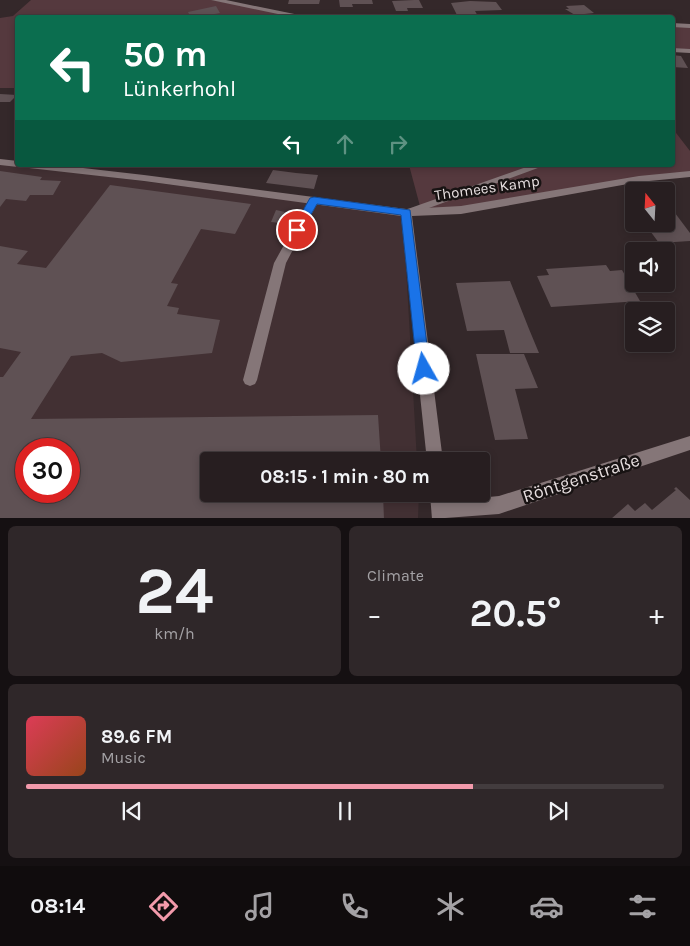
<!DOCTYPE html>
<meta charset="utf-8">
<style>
body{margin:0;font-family:Karla,sans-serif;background:#2f2729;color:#f1f3f6;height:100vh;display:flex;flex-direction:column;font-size:19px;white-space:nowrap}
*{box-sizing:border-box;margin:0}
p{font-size:16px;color:#a4a2a5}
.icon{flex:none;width:28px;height:28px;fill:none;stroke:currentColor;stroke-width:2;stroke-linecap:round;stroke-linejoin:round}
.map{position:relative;height:518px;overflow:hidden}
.details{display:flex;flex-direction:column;gap:8px;padding:8px;background:#151012;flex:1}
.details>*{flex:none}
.hud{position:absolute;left:15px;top:15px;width:660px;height:152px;border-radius:5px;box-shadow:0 2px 8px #0003,0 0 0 1px #433c3e;background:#0b6e4f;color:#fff;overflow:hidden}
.needle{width:32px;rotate:342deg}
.tools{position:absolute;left:625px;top:182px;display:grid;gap:10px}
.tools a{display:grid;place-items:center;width:50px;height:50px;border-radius:5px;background:#271e20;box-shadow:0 2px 8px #0003,0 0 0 1px #433c3e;font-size:25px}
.speed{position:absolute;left:15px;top:438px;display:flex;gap:10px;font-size:25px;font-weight:700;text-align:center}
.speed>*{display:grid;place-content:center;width:65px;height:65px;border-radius:50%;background:#271e20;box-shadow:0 2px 8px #0003,0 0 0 1px #433c3e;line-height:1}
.speed .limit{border:8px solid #d22;background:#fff;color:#111}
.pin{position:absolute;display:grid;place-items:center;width:42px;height:42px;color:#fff;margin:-21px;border:2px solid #fff;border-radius:50%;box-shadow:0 1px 5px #0007}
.me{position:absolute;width:55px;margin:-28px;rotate:353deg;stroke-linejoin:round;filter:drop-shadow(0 0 4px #0008)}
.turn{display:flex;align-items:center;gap:18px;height:105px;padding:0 25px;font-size:22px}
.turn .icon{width:65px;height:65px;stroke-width:2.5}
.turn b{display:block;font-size:35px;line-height:42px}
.lanes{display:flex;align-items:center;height:48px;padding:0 25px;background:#0003;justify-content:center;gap:25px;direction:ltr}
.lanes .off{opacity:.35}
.big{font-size:38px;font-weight:700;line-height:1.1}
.details .widget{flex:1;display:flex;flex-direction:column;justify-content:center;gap:8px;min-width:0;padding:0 18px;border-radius:8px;background:#2f2729}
.details .dial{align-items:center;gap:0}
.dial b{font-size:65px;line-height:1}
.song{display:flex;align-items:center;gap:15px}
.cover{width:60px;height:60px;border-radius:8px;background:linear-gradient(135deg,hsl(350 70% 55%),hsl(20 70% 35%))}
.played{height:5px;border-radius:2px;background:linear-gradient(90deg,#f39aab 70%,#433c3e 70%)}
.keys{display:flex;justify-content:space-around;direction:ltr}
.heat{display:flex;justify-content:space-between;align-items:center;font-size:28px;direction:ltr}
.details .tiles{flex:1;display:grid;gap:8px;grid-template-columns:1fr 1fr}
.widget:last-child{grid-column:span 2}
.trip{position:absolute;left:200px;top:452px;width:290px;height:50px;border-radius:5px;background:#271e20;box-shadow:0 2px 8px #0003,0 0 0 1px #433c3e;font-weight:700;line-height:50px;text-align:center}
.tabs{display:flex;height:80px;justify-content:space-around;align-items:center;background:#100c0d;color:#a4a2a5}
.tabs .icon{width:35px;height:35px}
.tabs .active{color:#f39aab}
.tabs b{font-size:22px;color:#f1f3f6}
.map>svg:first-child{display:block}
.built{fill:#423033;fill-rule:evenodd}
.green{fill:#55393e}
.building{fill:#5f5154;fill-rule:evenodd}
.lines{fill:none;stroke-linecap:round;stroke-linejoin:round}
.lane{fill:#857678;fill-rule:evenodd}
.street{fill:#857678;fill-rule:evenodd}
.route{fill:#1a73e8;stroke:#114b97}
.labels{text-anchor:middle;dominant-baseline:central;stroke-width:5;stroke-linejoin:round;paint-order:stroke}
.street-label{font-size:15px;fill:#e6dedf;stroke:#181313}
.near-street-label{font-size:18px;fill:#e6dedf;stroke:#181313}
</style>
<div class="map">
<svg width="690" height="519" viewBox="0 0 690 519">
<rect width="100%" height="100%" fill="#34282a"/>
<!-- built -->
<path class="built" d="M0,163L403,214L417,461H209V494H419L418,518L0,519ZM26,449H69V491H26Z"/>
<!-- green -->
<g class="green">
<path d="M31,0H212L308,17L18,18L17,88H0V18L13,16Z"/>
<path d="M672,24L690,25V50L673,49Z"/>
<path d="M673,129L690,151V174L460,209L421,210L409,165H672Z"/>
</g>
<!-- building -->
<g class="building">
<path d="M289,0H320L319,4H288Z"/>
<path d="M339,0H372L373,4H352L353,7H340Z"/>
<path d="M414,0H419L423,8H407L408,11H396L392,1Z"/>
<path d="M470,1L496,2L502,10L475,11L479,18L458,17L451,3Z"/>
<path d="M584,5L594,13L575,15L565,9H569L566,6Z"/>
<path d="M216,6L220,13L204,16L205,17L191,18L188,12Z"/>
<path d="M672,55L681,56L688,68L672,67Z"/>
<path d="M0,94L17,95L10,102H0Z"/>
<path d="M334,165H380V168L334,167Z"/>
<path d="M273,170L296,173L318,175L314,189L266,183Z"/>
<path d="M0,171L42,177L40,180L61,181L53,195H30L26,201L6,199L0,207Z"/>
<path d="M110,185L251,204L235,234L201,229L171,283L178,284L167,306L179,308L177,314L220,320L212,353L121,362L102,353L71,356L31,419L378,415L381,461H209V494H383L384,519H0V377H3L21,352L0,348V246L28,251L17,264L46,268ZM26,449H69V491H26Z"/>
<path d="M666,205H669L690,233V241L659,243L645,224H666Z"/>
<path d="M276,210L285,212L280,223L271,222Z"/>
<path d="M606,265L610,271L622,270L640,301L551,307L537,276L549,275L546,269Z"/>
<path d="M510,281L529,329L539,353H510L504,330L467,331L456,283Z"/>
<path d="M476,354H524L538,388L515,389L528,439L495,440Z"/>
<path d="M676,487L690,500V519H611L628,504L635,511L645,503L652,510L676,490L674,489Z"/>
</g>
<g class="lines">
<!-- lane -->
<g class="lane">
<path d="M532,165H546L410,215H402L401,213L402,211Z"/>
<path d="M314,197L319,200L286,263L257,380L255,384L250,386L245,384L243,380L274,263L309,200Z"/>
</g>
<!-- street -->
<g class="street">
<path d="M211,0H226L314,18H297Z"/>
<path d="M672,23L690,24V28L672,27Z"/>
<path d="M672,48L690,49V53L672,52Z"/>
<path d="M0,159L18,161V165H23L18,167L0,165Z"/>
<path d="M24,165H57L144,175L406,209L461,206L639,176L690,171V177L639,182L461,214L412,216L443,461H427L401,216L144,181L29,168Z"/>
<path d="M690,436V450L499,514L432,519L430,494H448V501L499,496Z"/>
</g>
</g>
<!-- route -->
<path class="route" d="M314,197L410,210L430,369L429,373L424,375L419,373L417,369L401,215L317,204L301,232H293L292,230L310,198Z"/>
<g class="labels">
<!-- street labels -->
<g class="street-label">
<text transform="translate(487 188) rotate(-8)">Thomees Kamp</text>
</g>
<!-- near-street labels -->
<g class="near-street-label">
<text transform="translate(581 478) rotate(-18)">Röntgenstraße</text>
</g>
</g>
</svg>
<div class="tools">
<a><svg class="needle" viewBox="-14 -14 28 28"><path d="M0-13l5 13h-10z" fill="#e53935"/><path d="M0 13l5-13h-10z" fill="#a4a2a5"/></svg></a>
<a><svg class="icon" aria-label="sound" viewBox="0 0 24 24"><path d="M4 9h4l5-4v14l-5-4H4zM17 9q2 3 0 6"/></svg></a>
<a><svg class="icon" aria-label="layers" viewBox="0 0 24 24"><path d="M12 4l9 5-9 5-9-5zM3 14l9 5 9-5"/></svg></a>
</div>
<div class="speed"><div class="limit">30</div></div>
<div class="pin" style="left:297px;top:230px;background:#d93025"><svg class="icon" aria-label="arrive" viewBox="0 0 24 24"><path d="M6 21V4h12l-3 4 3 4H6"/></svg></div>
<svg class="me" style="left:424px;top:369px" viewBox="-20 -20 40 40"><circle r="19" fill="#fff"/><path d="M0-13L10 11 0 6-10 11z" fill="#1a73e8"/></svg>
<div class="trip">08:15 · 1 min · 80 m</div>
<div class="hud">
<div class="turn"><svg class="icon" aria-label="left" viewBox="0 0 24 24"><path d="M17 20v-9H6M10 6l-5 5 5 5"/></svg><div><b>50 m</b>Lünkerhohl</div></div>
<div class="lanes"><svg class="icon" aria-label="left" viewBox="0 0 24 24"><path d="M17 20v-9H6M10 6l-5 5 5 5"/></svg><svg class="icon off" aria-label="ahead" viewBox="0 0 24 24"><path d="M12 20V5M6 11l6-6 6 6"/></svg><svg class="icon off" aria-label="right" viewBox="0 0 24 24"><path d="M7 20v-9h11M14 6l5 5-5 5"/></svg></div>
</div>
</div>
<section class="details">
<div class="tiles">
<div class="widget dial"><b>24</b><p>km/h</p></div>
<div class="widget"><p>Climate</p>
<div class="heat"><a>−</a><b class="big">20.5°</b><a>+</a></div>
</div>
<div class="widget">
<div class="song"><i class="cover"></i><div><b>89.6 FM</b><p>Music</p></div></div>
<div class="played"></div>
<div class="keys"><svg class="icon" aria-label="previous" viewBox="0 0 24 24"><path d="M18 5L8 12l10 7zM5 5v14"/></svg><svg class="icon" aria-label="pause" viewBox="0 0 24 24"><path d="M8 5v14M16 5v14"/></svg><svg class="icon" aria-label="next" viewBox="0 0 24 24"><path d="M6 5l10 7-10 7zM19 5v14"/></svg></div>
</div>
</div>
</section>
<nav class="tabs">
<b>08:14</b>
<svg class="icon active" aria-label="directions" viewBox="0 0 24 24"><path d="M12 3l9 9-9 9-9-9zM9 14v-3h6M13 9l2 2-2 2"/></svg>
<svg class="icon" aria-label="music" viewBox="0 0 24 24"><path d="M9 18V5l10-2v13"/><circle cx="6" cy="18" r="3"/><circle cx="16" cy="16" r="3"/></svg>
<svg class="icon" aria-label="phone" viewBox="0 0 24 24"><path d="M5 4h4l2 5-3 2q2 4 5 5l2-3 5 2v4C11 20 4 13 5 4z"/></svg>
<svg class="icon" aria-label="climate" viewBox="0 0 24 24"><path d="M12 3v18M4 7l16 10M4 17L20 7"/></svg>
<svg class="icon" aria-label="car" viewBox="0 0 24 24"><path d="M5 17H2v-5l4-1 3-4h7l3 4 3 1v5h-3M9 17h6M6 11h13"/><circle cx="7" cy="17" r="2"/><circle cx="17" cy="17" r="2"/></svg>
<svg class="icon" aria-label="filters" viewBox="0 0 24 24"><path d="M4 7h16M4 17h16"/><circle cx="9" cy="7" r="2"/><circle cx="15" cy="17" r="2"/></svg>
</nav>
